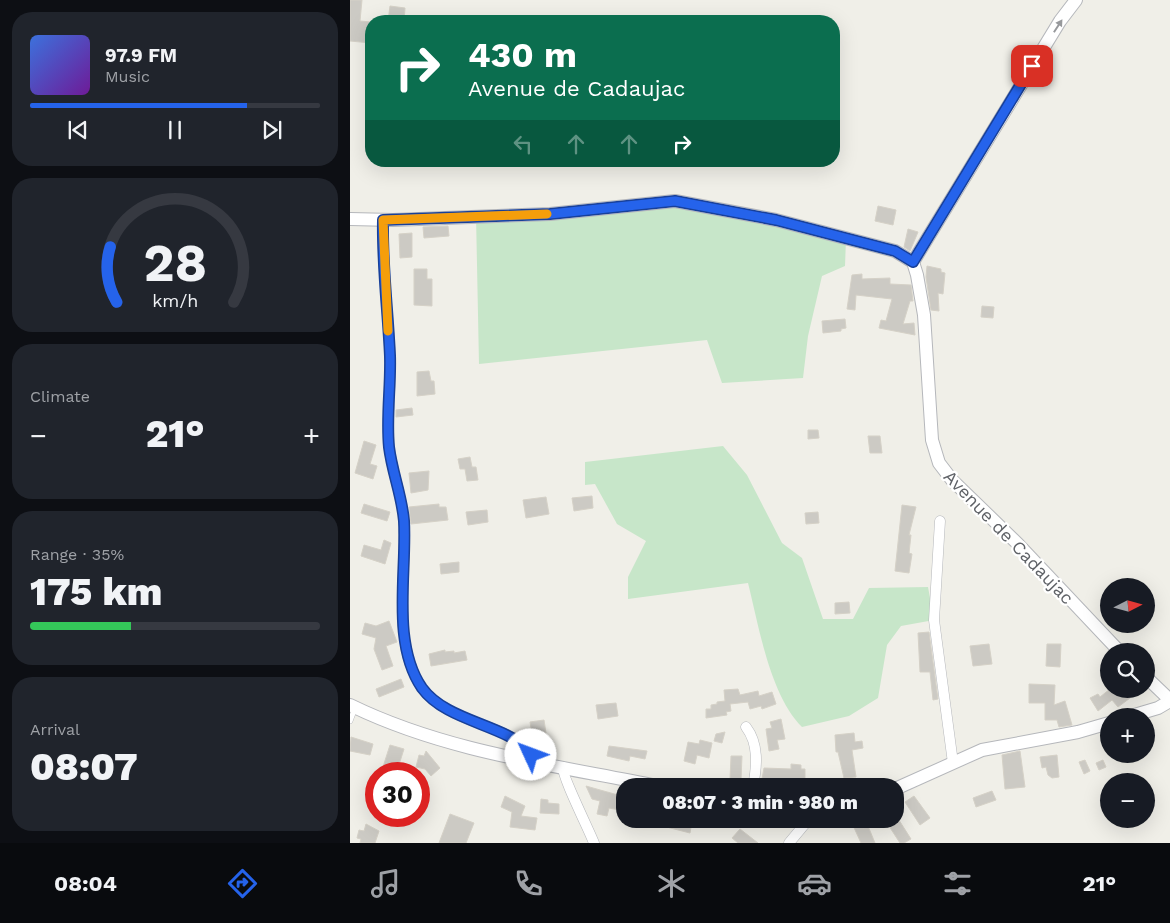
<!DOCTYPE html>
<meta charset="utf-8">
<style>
body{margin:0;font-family:"Work Sans",sans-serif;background:#20242c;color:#f1f3f6;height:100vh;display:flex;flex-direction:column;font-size:19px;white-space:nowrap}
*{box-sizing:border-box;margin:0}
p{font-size:16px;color:#9ea1a6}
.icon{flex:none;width:28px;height:28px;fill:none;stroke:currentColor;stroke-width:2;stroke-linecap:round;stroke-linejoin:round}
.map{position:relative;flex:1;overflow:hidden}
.drawer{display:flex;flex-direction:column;gap:12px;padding:12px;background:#0d0f14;width:350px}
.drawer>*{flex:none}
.banner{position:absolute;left:15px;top:15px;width:475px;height:152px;border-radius:20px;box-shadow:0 5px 20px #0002;background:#0b6e4f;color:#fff;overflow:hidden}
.needle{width:32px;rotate:84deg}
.fabs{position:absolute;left:750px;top:578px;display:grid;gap:10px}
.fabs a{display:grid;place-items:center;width:55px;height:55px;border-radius:50%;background:#171b24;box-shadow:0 5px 20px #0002;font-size:25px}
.speed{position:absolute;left:15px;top:762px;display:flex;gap:10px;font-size:25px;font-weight:700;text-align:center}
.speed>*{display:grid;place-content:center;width:65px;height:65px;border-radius:50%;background:#171b24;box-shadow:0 5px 20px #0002;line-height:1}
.speed .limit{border:8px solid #d22;background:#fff;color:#111}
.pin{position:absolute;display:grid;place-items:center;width:42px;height:42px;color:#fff;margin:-21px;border-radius:10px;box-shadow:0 2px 8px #0006}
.me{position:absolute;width:55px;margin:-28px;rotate:313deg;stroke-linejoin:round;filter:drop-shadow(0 0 4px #0008)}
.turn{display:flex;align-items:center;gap:18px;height:105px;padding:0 20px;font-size:22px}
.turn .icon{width:65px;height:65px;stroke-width:2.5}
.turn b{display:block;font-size:35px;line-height:42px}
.lanes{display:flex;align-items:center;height:48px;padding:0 20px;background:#0003;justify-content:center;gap:25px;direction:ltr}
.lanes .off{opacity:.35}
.big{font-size:38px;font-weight:800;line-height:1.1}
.drawer .card{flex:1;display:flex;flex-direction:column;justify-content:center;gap:8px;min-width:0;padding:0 18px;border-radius:20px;background:#20242c}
.drawer .dial{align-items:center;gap:0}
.dial svg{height:130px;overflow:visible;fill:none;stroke:#363941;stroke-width:7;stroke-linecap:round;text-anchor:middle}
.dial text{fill:#f1f3f6;stroke:none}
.song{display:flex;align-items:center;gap:15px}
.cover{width:60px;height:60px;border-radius:8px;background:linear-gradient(135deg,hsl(220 70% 55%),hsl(280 70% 35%))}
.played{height:5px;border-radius:2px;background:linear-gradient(90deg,#2563eb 75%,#363941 75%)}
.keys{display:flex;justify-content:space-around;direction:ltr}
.heat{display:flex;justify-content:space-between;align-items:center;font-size:28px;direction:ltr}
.charge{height:8px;border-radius:4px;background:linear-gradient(90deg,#34c759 35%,#363941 0)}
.trip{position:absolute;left:266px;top:778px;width:288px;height:50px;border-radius:20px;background:#171b24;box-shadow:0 5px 20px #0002;font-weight:800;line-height:50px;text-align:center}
.menu{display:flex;height:80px;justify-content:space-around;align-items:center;background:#090b0e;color:#9ea1a6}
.menu .icon{width:35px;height:35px}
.menu .on{color:#2563eb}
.menu b{font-size:22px;color:#f1f3f6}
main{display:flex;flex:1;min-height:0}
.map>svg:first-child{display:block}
.green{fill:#c7e6c9}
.building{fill:#cccac4;stroke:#d5d1c7}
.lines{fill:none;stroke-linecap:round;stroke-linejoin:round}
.service-casing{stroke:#b5b7bb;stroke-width:6}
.minor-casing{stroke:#b5b7bb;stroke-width:11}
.tertiary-casing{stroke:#b5b7bb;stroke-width:14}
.service{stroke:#fff;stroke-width:5}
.minor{stroke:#fff;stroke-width:10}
.tertiary{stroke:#fff;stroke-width:12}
.oneway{fill:#97999c}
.route-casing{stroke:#184099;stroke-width:12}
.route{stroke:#2563eb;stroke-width:9}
.slow{stroke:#f59e0b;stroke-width:9}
.labels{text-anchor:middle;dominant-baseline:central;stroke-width:4.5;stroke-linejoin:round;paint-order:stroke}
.street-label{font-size:18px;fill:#5f6267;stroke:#fff}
</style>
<main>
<section class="drawer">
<div class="card">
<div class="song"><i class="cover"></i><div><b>97.9 FM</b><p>Music</p></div></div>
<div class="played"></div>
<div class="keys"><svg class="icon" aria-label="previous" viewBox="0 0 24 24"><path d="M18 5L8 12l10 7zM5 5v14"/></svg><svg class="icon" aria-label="pause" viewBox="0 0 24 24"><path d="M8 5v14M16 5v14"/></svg><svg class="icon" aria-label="next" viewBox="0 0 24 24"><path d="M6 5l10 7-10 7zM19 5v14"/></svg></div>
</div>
<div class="card dial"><svg viewBox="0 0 100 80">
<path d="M14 69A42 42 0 1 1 86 69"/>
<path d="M14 69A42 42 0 0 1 10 35" stroke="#2563eb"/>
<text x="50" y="56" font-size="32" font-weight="700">28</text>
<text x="50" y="72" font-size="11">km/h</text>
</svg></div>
<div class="card"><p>Climate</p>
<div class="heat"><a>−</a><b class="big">21°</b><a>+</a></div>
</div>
<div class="card"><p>Range · 35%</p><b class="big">175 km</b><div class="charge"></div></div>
<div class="card"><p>Arrival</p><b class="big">08:07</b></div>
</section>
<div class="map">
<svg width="820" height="843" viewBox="0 0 820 843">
<rect width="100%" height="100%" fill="#f0efe8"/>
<!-- green -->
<g class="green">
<path d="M338,206L496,239L495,266L472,276L458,336L453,378L372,383L357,340L129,364L126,215Z"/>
<path d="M373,446L397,475L432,543L452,558L473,619H503L519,588L578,587L584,620L551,626L537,645L528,698L499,716L452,727C420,695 409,627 398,583L278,599V577L296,541L267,524L245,484L235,485V462Z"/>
</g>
<!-- building -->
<g class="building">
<path d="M0,0H12L10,21L21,22V43L0,41Z"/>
<path d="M40,6L55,8L54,21H38Z"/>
<path d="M528,206L546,210L543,225L525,221Z"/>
<path d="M98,226L99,236L74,238L73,227Z"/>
<path d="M558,229L568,232L560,251L554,247Z"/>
<path d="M62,233V257L50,258L49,234Z"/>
<path d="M577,266L591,269V272L595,273L593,294L588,293L589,311L581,310L576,277Z"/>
<path d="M64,269H77V279H82V306L64,305Z"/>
<path d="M512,274V279L540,278V284L561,285L563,301H560L553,324L564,323L565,335L529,328L531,320L536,321L542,299L506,295L505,310L497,309L502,275Z"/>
<path d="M632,306L644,307L643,318L631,317Z"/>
<path d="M495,319L496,328L491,329V331L473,333L472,321Z"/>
<path d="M79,371L81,381H84L85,394L67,396V372Z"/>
<path d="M62,408L63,415L46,417V410Z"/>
<path d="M458,430H468L469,438L458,439Z"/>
<path d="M518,436H530L532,453H520Z"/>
<path d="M14,441L26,445L20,464L27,466L23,479L5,473Z"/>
<path d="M120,457L122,467H126L128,480L117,481L115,469H110L108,459Z"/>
<path d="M79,471L78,490L61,493L59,473Z"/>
<path d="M242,496L243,508L224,511L222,498Z"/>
<path d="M196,497L199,514L176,518L173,500Z"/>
<path d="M14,504L40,512L37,521L11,513Z"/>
<path d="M89,504V507H96L98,520L61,524L59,507Z"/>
<path d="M552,505L566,507L559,535H561L559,553L562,554L559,573L545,571Z"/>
<path d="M137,510L138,522L118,525L116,512Z"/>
<path d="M468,512L469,523L456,524L455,513Z"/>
<path d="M34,540L41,543L35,564L11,556L14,545L31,550Z"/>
<path d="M109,562V572L91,574L90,564Z"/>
<path d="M499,602L500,613L485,614V603Z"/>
<path d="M39,621L47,642L36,646L43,666L32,670L24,649L26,638L12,634L15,623L26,626Z"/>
<path d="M579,632L588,699L583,700L580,672H570L568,633Z"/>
<path d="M639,644L642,664L623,666L620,646Z"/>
<path d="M697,644H711L710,667L696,666Z"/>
<path d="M95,650V652L104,651V653L115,651L117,660L81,666L79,654Z"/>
<path d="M51,679L54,687L29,697L26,689Z"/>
<path d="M679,684L705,685L704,705L715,701L722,725L709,727L707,720H695V703H679Z"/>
<path d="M388,689L390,695L408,691L409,696L422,692L426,704L412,709L411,706L400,709L398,702L380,704L381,711L376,712L377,715L356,718V709H361V705L367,704V702L375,701L374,690Z"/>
<path d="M760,689H779L784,695L768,707L762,700L748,711L740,698L748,694L750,697Z"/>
<path d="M266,703L268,716L248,719L246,705Z"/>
<path d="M431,719L435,739L427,740L429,749L419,751L416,729L422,728L420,722Z"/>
<path d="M194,720L196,733L182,734L180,722Z"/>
<path d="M375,732L372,743L364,741L366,734Z"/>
<path d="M504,733L505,742L512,741L513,748L502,750L506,777L494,778L488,752H486L485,735Z"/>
<path d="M1,737L23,744L20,755L0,751Z"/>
<path d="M350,740L362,743L359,758L347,755L345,764L334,761L338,742L349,744Z"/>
<path d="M40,745L54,749L46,774L32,770Z"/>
<path d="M259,746L297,751L295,759L280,756L279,761L257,756Z"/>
<path d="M76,751L90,768L81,776L75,769L66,767L69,755L74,756Z"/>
<path d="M670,751L675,787L655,789L652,755Z"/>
<path d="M707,755L709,777L702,778L698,775L696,767L692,768L690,757Z"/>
<path d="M381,756H392L391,780H380Z"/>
<path d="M735,760L740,771L734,774L729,762Z"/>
<path d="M753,760L756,767L749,770L746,763Z"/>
<path d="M441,764L451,765V769H455V784L418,783V779H412L414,768L441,769Z"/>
<path d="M236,786L275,797V811L259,808L257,816L247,814L250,801L242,799Z"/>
<path d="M642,791L646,800L626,807L623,798Z"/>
<path d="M155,796L175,806L171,816L187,818L185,830L160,827L162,812L151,807Z"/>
<path d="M564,796L580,818L570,825L555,802Z"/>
<path d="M191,799L198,800V803L209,804V814L190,813Z"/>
<path d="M100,814L124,823L116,843H89Z"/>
<path d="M547,817L561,839L554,843H550L537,823Z"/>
<path d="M298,819H340L342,821L340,833L297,822Z"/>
<path d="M510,819L513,828L518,826L525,843H511L501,821Z"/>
<path d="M16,824L29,831L25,843H10L11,839L7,838L9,830L14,831Z"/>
<path d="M390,829L408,843H388L382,838Z"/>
</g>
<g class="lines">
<!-- service casing -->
<g class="service-casing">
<path id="service" d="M0,721L5,708"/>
</g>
<!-- minor casing -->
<g class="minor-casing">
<g id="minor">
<path d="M33,220C32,265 38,311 40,356C41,386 37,417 39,447C42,472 52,496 54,521C57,572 41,643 72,688C96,721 154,725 179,749L180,761"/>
<path d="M590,521L584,620L603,763"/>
<path d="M396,727C409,744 407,766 403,786"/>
<path d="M213,767C211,774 239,830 244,843"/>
<path d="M439,843L459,819"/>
</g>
</g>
<!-- tertiary casing -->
<g class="tertiary-casing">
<g id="tertiary">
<path d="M0,219L43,220L200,214L325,201L426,220L545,251L563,262L567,275L574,315L582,440L589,463L602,480L668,544L769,651"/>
<path d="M563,262L710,21L726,0"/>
<path d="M796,677L820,700"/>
<path d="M0,705C96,752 204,765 307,786"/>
<path d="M781,716L808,708L820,701"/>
<path d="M545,789L632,750L728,732L759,723"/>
</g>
</g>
<!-- service -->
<use href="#service" class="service"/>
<!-- minor -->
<use href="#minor" class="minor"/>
<!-- tertiary -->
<use href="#tertiary" class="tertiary"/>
</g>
<!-- one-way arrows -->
<defs><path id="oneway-solid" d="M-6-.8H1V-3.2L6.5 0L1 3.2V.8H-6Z" transform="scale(1.25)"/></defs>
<use class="oneway" href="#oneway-solid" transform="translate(708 26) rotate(-57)"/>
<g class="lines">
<!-- route casing -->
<g class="route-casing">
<path id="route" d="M181,755L179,750C152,724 96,721 72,688C41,643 57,572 54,521C52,496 42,472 39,447C36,417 41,386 40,356C38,311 32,265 33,220L200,214L325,201L426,220L545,251L563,262L682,66"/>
</g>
<!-- route -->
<use href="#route" class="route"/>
<!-- slow -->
<path class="slow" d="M38,331L33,220L197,214"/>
</g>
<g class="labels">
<!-- street labels -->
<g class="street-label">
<text transform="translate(659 537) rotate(46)">Avenue de Cadaujac</text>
</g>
</g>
</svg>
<div class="fabs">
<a><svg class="needle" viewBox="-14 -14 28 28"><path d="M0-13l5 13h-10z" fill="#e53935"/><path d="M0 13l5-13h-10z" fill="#9ea1a6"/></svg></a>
<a><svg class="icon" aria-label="search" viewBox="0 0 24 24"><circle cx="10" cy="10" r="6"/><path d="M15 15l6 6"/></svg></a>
<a>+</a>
<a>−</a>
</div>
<div class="speed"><div class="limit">30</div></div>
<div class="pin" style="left:682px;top:66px;background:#d93025"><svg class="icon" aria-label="arrive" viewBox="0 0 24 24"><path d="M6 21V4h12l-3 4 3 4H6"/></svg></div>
<svg class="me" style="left:181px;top:755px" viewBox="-20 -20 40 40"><circle r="19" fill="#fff"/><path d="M0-13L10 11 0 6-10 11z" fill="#2563eb"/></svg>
<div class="trip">08:07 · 3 min · 980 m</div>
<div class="banner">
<div class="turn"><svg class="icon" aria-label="right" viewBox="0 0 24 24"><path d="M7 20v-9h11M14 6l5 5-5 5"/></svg><div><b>430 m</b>Avenue de Cadaujac</div></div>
<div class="lanes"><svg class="icon off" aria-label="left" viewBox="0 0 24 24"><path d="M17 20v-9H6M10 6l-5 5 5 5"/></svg><svg class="icon off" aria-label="ahead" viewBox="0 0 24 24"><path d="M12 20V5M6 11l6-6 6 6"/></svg><svg class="icon off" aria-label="ahead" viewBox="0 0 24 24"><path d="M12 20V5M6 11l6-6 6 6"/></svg><svg class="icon" aria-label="right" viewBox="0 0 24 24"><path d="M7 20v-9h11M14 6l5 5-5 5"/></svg></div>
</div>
</div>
</main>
<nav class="menu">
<b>08:04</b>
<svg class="icon on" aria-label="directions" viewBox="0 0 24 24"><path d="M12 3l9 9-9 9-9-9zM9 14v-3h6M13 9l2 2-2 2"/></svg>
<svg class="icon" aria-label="music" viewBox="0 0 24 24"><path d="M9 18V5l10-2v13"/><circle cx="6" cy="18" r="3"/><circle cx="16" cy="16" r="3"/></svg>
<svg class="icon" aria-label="phone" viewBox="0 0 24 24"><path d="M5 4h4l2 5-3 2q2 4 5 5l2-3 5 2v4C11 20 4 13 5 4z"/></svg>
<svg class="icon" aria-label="climate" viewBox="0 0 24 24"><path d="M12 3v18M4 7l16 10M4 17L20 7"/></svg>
<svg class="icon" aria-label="car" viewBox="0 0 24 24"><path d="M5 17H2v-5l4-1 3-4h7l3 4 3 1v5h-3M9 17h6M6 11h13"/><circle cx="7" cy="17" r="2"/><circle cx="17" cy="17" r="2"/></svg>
<svg class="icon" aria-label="filters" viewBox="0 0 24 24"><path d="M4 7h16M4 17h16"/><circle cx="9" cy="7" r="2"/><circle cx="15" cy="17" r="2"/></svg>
<b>21°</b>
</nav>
